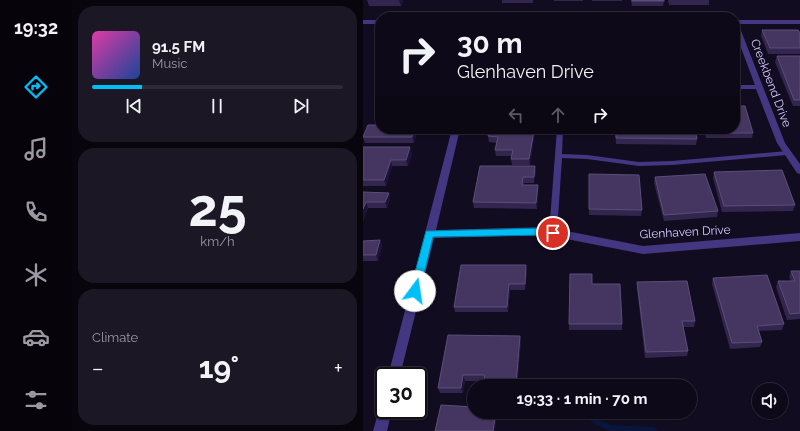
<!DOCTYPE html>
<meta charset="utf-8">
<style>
body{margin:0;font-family:Raleway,sans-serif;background:#1c1725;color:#f1f3f6;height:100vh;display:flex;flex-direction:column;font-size:15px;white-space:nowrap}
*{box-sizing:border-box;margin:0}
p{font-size:13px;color:#9b9aa2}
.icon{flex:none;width:22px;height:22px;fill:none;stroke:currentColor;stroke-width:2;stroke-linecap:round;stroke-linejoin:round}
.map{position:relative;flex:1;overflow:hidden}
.panel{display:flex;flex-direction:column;gap:6px;padding:6px;background:#08050d;width:291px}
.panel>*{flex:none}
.banner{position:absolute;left:12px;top:12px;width:365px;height:122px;border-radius:16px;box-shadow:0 1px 3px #0004,0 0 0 1px #2e2a37;background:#0e0918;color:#f1f3f6;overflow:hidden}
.buttons{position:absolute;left:389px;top:383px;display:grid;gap:8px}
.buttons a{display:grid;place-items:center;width:36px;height:36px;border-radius:50%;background:#0e0918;box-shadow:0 1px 3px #0004,0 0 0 1px #2e2a37;font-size:20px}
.speed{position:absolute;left:12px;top:367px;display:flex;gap:8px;font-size:20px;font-weight:700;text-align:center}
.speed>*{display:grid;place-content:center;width:52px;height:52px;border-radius:50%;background:#0e0918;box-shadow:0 1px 3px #0004,0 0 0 1px #2e2a37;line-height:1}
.speed .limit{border:2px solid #111;border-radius:6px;background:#fff;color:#111}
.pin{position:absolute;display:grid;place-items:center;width:34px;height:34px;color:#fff;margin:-17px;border:2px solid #fff;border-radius:50%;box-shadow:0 1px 4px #0007}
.me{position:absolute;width:44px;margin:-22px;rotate:14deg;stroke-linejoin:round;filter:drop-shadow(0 0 3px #0008)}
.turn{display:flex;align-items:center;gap:14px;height:84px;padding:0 16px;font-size:18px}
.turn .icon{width:52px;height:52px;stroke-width:2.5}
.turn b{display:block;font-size:28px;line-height:34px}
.lanes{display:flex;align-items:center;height:38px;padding:0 16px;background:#0003;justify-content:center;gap:20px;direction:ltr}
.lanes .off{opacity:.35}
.big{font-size:30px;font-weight:700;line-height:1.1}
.panel .card{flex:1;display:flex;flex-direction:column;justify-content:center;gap:6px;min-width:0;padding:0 14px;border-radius:16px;background:#1c1725}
.panel .dial{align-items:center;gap:0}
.dial b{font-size:52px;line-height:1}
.song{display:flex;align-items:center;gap:12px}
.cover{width:48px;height:48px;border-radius:6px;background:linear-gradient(135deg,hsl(320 70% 55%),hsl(220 70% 35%))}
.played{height:4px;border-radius:2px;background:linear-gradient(90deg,#00bff6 20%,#2e2a37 20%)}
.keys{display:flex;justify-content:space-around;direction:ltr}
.heat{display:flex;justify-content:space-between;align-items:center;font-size:22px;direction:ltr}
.trip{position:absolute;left:104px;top:379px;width:230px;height:40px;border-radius:20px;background:#0e0918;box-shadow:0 1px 3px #0004,0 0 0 1px #2e2a37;font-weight:700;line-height:40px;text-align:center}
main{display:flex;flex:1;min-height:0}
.menu{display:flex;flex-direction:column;width:72px;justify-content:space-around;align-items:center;background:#06040a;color:#9b9aa2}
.menu .icon{width:28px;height:28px}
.menu .on{color:#00bff6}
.menu b{font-size:18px;color:#f1f3f6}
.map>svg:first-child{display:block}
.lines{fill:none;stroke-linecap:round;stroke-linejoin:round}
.stream{fill:#08153d;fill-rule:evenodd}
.service{fill:#423780;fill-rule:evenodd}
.minor{fill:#423780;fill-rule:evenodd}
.tertiary{fill:#423780;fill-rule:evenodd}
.wall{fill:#32254e}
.shaded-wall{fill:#1e1334}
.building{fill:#443661;stroke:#5b4e7a}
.route{fill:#00bff6;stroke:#007ca0}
.labels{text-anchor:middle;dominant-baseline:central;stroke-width:4;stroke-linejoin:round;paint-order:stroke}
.street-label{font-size:12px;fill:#d8cbff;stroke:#120c20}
</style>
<main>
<nav class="menu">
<b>19:32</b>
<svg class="icon on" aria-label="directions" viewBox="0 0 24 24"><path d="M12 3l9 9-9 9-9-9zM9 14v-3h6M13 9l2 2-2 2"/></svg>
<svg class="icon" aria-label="music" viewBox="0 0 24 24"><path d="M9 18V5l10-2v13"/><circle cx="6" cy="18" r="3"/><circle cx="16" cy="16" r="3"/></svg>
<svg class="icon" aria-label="phone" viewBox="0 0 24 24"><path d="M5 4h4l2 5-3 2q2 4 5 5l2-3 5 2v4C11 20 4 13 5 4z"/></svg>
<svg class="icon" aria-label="climate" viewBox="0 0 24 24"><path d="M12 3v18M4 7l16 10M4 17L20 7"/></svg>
<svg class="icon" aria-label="car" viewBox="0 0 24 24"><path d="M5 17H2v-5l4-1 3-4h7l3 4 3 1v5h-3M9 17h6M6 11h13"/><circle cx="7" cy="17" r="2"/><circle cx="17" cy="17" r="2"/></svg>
<svg class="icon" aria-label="filters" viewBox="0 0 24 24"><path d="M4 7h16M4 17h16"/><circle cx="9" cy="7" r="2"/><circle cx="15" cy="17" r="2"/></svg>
</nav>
<section class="panel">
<div class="card">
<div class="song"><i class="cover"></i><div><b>91.5 FM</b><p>Music</p></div></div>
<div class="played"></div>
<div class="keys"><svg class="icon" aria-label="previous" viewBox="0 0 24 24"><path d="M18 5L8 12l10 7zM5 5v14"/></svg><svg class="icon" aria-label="pause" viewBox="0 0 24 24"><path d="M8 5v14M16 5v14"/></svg><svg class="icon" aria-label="next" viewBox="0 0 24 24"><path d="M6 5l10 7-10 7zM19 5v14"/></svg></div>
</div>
<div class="card dial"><b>25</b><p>km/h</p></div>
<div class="card"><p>Climate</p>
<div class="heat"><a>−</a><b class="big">19°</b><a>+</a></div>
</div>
</section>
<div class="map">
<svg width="437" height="431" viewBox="0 0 437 431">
<rect width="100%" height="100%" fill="#120c20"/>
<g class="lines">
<!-- stream -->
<path class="stream" d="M222,412H228L236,419L248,425L290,427L293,428L294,431H247L230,423L222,416L221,414Z"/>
<!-- service -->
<path class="service" d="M194,129H200L199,154L224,155L276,162L309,161L424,151L428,153L424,155L309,165L276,166L224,159L199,158L194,233L193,235H187L186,233Z"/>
<!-- minor -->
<g class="minor">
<path d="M372,21L375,23L422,143L437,164V174L434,173L414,143L393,89H372V85H392L372,32Z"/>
<path d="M89,129H97L73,230L183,227L280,246L437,233V241L280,254L183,235L71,238L37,376H25Z"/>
<path d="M21,404V410H29L24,431H10L17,406Z"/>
</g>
<!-- tertiary -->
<g class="tertiary">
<rect x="0" y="20" width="17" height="4"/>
<rect x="372" y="20" width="65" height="4"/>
</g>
</g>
<!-- wall -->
<g class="wall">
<path d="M4,0H40L38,6H6Z"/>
<rect x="139" y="0" width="31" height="3"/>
<rect x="191" y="0" width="29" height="1"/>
<rect x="229" y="0" width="30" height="1"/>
<path d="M268,0H301L300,6H269Z"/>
<path d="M305,0H346V5H306Z"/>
<path d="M399,30L437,33V54H405L398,36Z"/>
<path d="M414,56H437V106H430L412,62Z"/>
<path d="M17,99V115H15L13,109Z"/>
<path d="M17,129H55L51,143H2L0,137Z"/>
<path d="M127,129H157V131L171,137L167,165H149L148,159L149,156H133L132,150L134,143L126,142L125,136Z"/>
<path d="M252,129H332L334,139L333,145L253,144Z"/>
<path d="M341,129H372L390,133L389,138H343Z"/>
<path d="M0,147L49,153L45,166H29L23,186H0Z"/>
<path d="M117,166L173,172L171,183H161L160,185H175V191L174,209L111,208L110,202Z"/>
<path d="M351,172L432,205L430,211L359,212L350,178Z"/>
<path d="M226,174L279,210L278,216L226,215Z"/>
<path d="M292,177L355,211L354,217L301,221L291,183Z"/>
<path d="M0,192L26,193L27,199L24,208H5L0,221Z"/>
<path d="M17,240L19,246L15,261H0V241Z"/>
<path d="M164,271L162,290H147L145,312H92L91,307Z"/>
<path d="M428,271H437V319L424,320L413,287L415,281H428L426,277Z"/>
<path d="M350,278L421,324L419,330L396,331L399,342L397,347L367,349L349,284Z"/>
<path d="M274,282L332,321L331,327H320L325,351L324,356L282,358L274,288Z"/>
<path d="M229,284L259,324V330H206V324Z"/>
<path d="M157,336L158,341L154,386H121V381H102L100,393H77L75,388Z"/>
</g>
<!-- shaded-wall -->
<g class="shaded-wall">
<path d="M37,0H40L38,6L36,0Z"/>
<path d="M52,129H55L51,143L49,137Z"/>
<path d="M171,131V137L167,165L166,159Z"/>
<path d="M47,147L49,153L45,166L43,160Z"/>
<path d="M28,160L29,166L23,186L21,180Z"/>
<path d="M172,166L173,172L171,183V177Z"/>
<path d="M175,185V191L174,209L173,203Z"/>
<path d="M26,193L27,199L24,208L22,202Z"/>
<path d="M3,202L5,208L0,221V209Z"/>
<path d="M17,240L19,246L15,261L13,255Z"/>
<path d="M163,265L164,271L162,290V284Z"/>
<path d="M146,284L147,290L145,312L144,307Z"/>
<path d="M157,336L158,341L154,386H153Z"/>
<path d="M100,375L102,381L100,393L98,388Z"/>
<path d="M133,412H134V413L132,431H130Z"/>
</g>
<!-- building -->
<g class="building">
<rect x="269" y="0" width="32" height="1"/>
<path d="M399,30H435L437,33V48H407Z"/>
<path d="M414,56H437V100H431Z"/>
<path d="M17,99V110L13,109Z"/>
<path d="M372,106H382L390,133H344V129H372Z"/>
<path d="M5,125H17V129H52L49,137H0Z"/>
<path d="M127,129H155V131H171L166,159H148L150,150H132L135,137L125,136Z"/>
<path d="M253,129H332L334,139L253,138Z"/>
<path d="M0,147H47L43,160H28L21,180H0Z"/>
<path d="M117,166H172L171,177H160L159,185H175L173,203L110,202Z"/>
<path d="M419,170L432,205L361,206L351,172Z"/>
<path d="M226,174L276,175L279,210L226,209Z"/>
<path d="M342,174L355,211L301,215L292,177Z"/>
<path d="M0,192L26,193L22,202H3L0,209Z"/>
<path d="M17,240L13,255H0V241Z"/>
<path d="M98,265H163L162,284H146L144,307H91Z"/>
<path d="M428,271H437V313L427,314L415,281H432Z"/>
<path d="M207,274H229V284H257L259,324H206Z"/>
<path d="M404,275L421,324L394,326L399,342L369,343L350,278Z"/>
<path d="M324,281L332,321H319L325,351L283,352L274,282Z"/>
<path d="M85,335L157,336L153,385H120L122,375H100L98,388H75Z"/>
<path d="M78,405L111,407V412H133L130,431H72Z"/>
</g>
<!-- route -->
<path class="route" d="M183,228L193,230L194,233L190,236L183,235L70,237L57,291L56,294H49L47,291L63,231Z"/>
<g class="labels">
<!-- street labels -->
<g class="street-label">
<text transform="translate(408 83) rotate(69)">Creekbend Drive</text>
<text transform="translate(322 232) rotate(-3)">Glenhaven Drive</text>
</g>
</g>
</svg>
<div class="buttons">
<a><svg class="icon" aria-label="sound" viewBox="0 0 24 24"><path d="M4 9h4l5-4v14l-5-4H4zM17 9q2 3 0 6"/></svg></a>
</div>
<div class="speed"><div class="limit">30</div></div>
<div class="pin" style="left:190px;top:233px;background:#d93025"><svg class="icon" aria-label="arrive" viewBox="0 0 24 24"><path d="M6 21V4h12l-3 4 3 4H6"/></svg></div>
<svg class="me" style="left:52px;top:291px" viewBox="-20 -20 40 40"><circle r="19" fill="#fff"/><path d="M0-13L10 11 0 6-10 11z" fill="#00bff6"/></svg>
<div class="trip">19:33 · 1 min · 70 m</div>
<div class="banner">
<div class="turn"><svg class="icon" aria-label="right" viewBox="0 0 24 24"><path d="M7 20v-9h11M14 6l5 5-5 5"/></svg><div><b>30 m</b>Glenhaven Drive</div></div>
<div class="lanes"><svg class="icon off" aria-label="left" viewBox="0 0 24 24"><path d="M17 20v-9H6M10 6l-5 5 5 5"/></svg><svg class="icon off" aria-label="ahead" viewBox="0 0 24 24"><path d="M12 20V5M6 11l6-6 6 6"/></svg><svg class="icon" aria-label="right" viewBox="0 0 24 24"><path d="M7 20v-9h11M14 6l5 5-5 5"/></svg></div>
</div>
</div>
</main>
